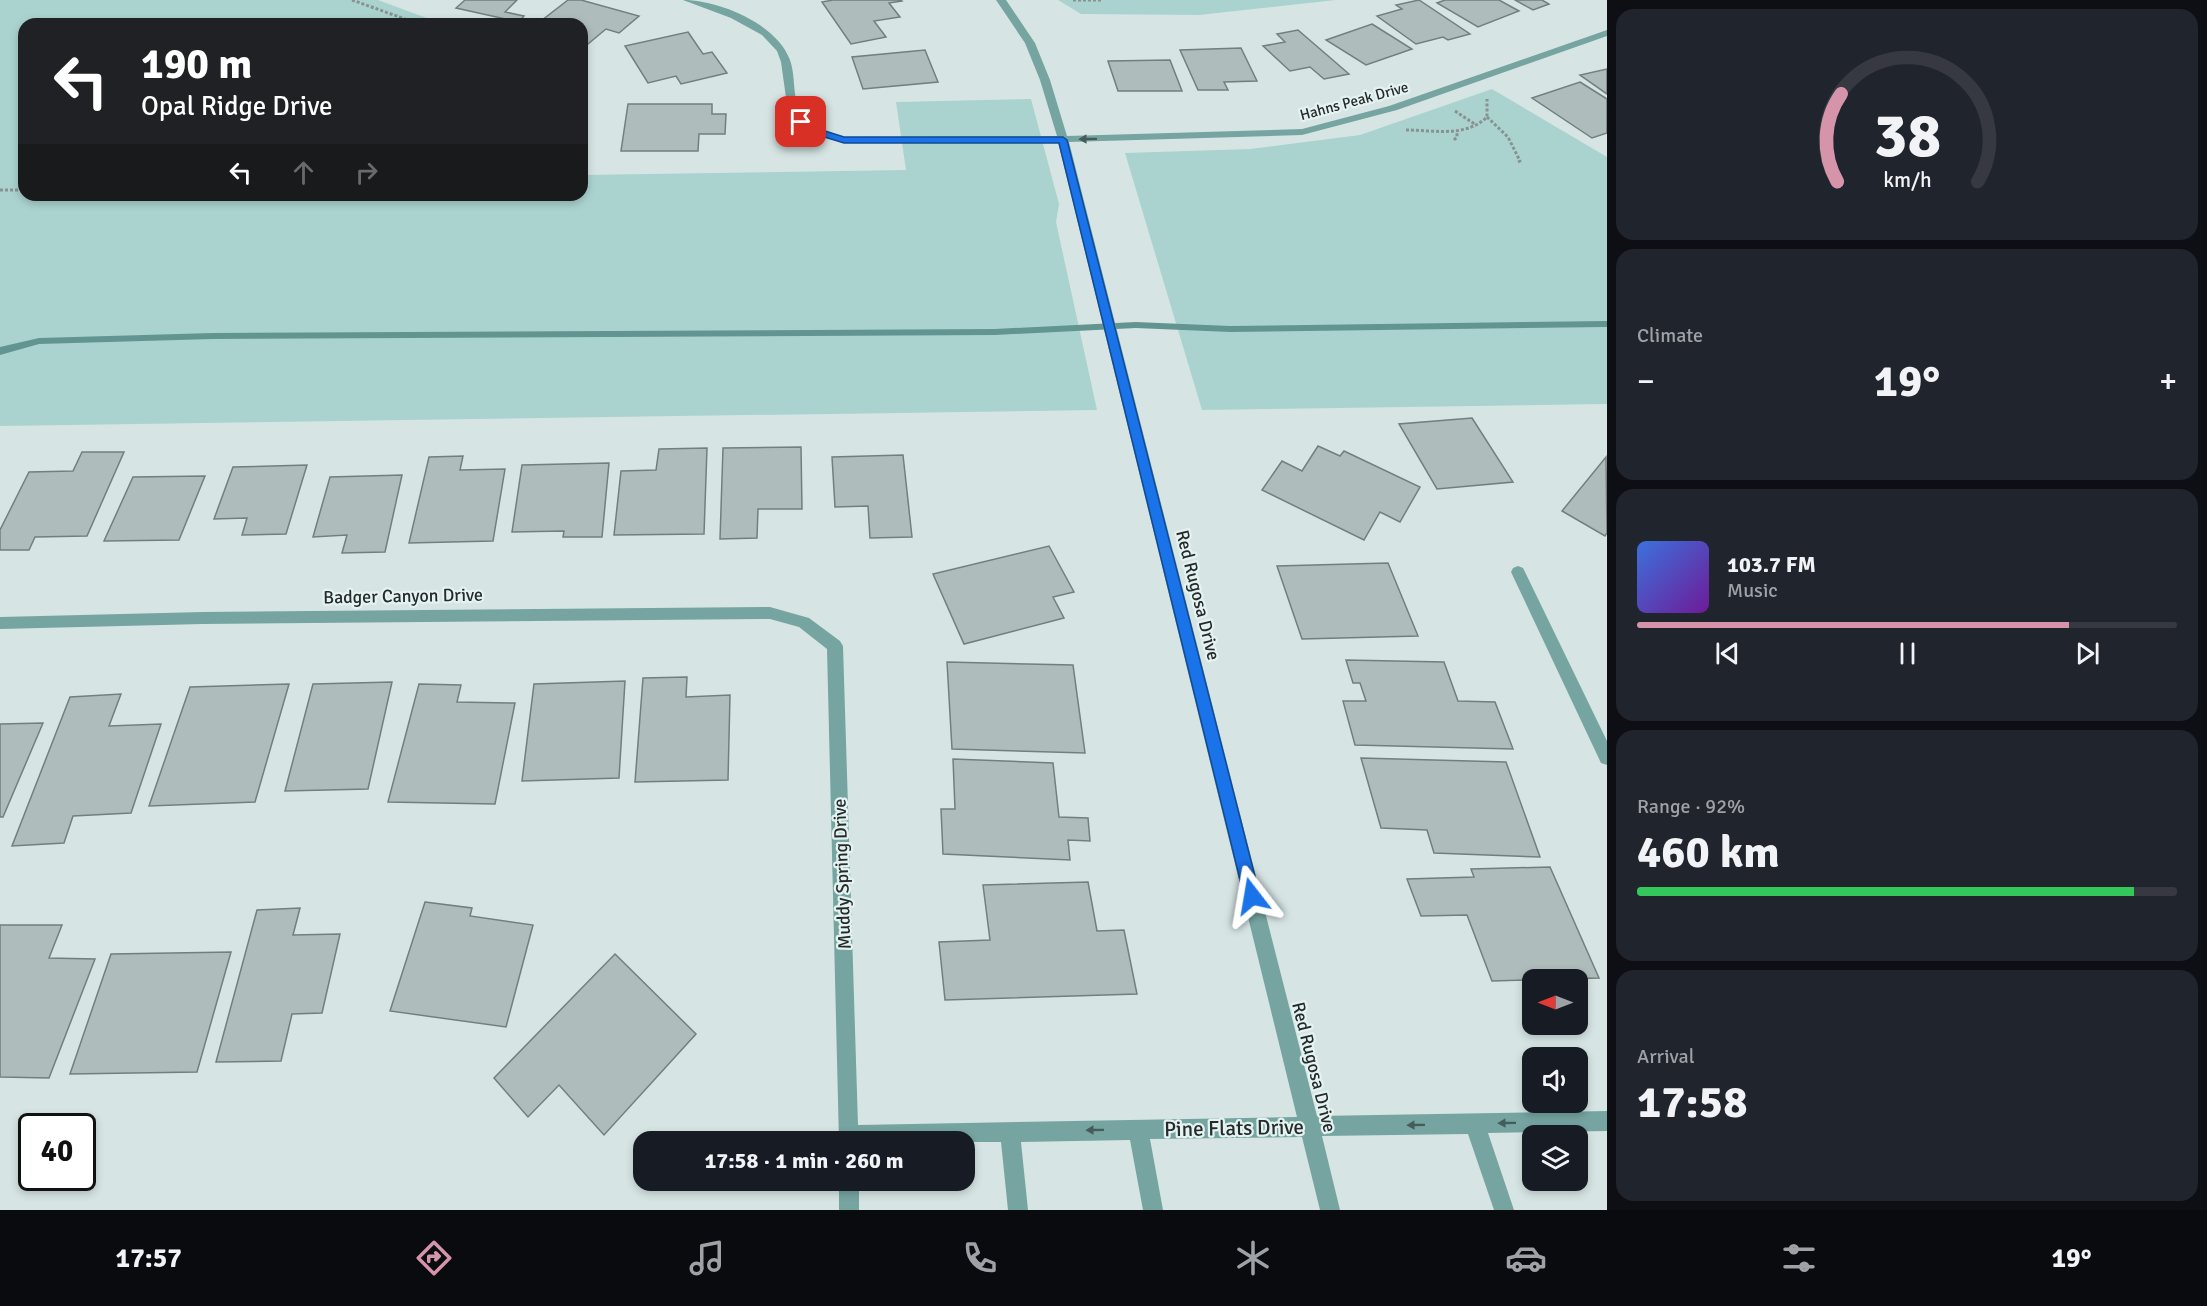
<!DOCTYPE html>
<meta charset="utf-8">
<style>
body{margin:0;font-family:Signika,sans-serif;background:#20242c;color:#f1f3f6;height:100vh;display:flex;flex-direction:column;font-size:22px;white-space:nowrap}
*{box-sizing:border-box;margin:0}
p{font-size:20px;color:#9ea1a6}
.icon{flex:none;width:33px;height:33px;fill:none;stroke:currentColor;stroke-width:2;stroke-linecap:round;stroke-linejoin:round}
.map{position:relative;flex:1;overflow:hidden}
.panel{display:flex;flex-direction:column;gap:9px;padding:9px;background:#0d0f14;width:600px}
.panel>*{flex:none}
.banner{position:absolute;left:18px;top:18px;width:570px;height:183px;border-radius:18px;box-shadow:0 3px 9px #0003;background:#202124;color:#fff;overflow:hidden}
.needle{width:39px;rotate:270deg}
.fabs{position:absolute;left:1522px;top:969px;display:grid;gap:12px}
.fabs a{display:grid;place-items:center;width:66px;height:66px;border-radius:12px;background:#171b24;box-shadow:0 3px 9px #0003;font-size:30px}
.speed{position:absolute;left:18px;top:1113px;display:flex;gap:12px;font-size:30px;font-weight:700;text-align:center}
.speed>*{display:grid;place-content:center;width:78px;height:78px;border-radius:50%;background:#171b24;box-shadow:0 3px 9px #0003;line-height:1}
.speed .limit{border:3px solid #111;border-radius:9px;background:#fff;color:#111}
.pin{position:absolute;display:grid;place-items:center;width:51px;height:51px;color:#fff;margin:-26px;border-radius:12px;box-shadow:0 3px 9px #0006}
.me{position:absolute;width:66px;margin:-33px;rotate:346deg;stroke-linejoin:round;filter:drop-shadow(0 0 4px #0008)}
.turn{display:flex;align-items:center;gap:21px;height:126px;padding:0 24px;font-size:27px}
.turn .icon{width:78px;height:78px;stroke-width:2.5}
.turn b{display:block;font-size:42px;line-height:51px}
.lanes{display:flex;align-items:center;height:57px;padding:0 24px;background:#0003;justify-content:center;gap:30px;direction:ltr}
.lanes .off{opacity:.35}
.big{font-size:45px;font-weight:700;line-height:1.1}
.panel .tile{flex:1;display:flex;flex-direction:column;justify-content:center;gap:9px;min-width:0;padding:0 21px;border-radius:18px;background:#20242c}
.panel .dial{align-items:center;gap:0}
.dial svg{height:156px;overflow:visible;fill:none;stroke:#363941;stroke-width:7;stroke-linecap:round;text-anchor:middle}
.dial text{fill:#f1f3f6;stroke:none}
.song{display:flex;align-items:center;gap:18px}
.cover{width:72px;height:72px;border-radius:9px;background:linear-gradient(135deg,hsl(220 70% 55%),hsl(280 70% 35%))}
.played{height:6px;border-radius:3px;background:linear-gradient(90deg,#d594aa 80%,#363941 80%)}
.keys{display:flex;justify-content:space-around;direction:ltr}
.heat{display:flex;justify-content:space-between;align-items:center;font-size:33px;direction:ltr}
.charge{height:9px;border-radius:4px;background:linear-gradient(90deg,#34c759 92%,#363941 0)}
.trip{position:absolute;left:633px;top:1131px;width:342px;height:60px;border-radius:18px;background:#171b24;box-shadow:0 3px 9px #0003;font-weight:700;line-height:60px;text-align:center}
.menu{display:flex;height:96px;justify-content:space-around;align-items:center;background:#090b0e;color:#9ea1a6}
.menu .icon{width:42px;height:42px}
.menu .selected{color:#d594aa}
.menu b{font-size:27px;color:#f1f3f6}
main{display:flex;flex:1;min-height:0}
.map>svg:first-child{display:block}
.green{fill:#aad3cf}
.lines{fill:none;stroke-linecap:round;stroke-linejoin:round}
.stream{fill:#639590;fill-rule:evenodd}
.building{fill:#aebcbb;stroke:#727f7e;stroke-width:1.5}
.path{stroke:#879291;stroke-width:3;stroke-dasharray:3 2;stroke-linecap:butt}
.minor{fill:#76a5a1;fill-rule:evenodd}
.oneway{fill:#455c5a}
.route{fill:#1a73e8;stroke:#114b97;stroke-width:1.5}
.labels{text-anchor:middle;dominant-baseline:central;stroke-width:4.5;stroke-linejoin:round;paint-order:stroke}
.far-street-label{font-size:15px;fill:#252b2a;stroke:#e4f3f1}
.street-label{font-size:18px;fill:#252b2a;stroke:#e4f3f1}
.near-street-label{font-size:21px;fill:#252b2a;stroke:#e4f3f1}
</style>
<main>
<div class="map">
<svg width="1607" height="1210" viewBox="0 0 1607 1210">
<rect width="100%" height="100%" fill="#d6e5e4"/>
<!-- green -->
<g class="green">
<path d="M0,0H378L443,24H24V195H582V175L906,170L896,102L1031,99L1059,204L1056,222L1097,410L0,426Z"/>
<path d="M1058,0H1336L1199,15L1081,14Z"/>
<path d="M1492,89L1607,157V404L1202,410L1125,153L1250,149L1360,135Z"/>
</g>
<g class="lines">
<!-- stream -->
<path class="stream" d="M1607,321V327L1230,332L1136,328L995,335L213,339L39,344L0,355V347L39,338L213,333L995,329L1136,322L1230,326Z"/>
</g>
<!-- building -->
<g class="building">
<path d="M465,0H517L505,12L524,16L519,22L456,8Z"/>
<path d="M568,0H581L639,16L619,33L606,29L582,49V24H537Z"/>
<path d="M833,0H901L902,1L889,3L900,17L874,21L886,37L851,44L822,2Z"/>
<path d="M1419,0L1470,34L1448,40L1443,37L1416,44L1377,16L1402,9L1396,5Z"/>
<path d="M1445,0H1499L1519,11L1478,27L1437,3Z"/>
<path d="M1515,0H1542L1549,4L1533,10Z"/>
<path d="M1372,24L1412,49L1366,65L1326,40Z"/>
<path d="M1298,30L1349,74L1324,79L1310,67L1290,71L1263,46L1285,42L1277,34Z"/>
<path d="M688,32L703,54L712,52L727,73L681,84L676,76L648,83L625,46Z"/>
<path d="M1241,48L1257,81L1224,82L1228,90H1198L1180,50Z"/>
<path d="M925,50L938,82L863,89L852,57Z"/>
<path d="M1170,60L1182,91H1118L1108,61Z"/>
<path d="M1607,69V94L1580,75Z"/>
<path d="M1580,82L1607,99V133L1592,138L1532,98Z"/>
<path d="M628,104H712V114H726L725,134H699L698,151H621Z"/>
<path d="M1472,418L1513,482L1437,489L1399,424Z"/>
<path d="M1318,446L1340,456L1344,451L1420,487L1400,522L1380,512L1364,540L1262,490L1282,461L1302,471Z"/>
<path d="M801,447L802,509H758L757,538L720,539L723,448Z"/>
<path d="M707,448L704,534L614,535L621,471L656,470L659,449Z"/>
<path d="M82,452H124L87,536L35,537L29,550H0V530L29,472L73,471Z"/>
<path d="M903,455L912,537L870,538L868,506L835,507L832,457Z"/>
<path d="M463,456L460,470L505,469L493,541L409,543L429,457Z"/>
<path d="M1606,457L1607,533L1605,536L1562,511Z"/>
<path d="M609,463L602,537H563L564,531L512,532L522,465Z"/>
<path d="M307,465L286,534L242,535L247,518L214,519L233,467Z"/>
<path d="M402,475L385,552L342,553L347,535L313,537L330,477Z"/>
<path d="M205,476L179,540L104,541L133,477Z"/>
<path d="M1049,546L1074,592L1053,597L1064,618L964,644L933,574Z"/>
<path d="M1388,563L1418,636L1302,639L1277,566Z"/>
<path d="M1346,660L1444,662L1458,701L1495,702L1513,749L1355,745L1343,701H1366L1360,683H1353Z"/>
<path d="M947,662L1073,665L1085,753L952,749Z"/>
<path d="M687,677L686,697L730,695L728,780L635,782L643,678Z"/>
<path d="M625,681L619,778L522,781L534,684Z"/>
<path d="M392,682L368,789L285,791L313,684Z"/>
<path d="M289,684L255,802L149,806L190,687Z"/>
<path d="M419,684L461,685L457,702L515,703L495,804L388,802Z"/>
<path d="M121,694L109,726L161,724L131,813L73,816L64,843L12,846L70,697Z"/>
<path d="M43,723L3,817H0V724Z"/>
<path d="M1361,758L1506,762L1540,857L1434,853L1427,830L1381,828Z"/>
<path d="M953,759L1053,763L1059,817L1088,818L1090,841L1068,840L1070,860L943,854L941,809H955Z"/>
<path d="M1550,867L1599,978L1492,981L1467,915L1421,916L1407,879L1474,877L1471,869Z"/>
<path d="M1088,882L1097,931L1124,930L1137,994L945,1000L939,942L990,940L983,885Z"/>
<path d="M425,902L472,908L470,916L533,925L506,1027L390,1011Z"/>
<path d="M300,908L293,935L340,934L322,1013L292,1014L281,1061L216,1062L257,910Z"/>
<path d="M0,925H62L49,958L95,959L49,1078L0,1077Z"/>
<path d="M231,952L197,1072L70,1074L111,954Z"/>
<path d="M615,954L696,1034L604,1135L559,1085L528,1117L494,1078Z"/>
</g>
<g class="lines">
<!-- path -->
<g class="path">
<path d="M352,0L419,24"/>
<path d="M1073,0H1102"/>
<path d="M1455,111L1476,125"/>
<path d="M1487,117L1508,137L1520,161L1518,162"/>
<path d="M1406,130C1434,130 1465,138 1487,117V99"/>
<path d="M1454,140L1457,137V131"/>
<path d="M0,190H24"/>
</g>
<!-- minor -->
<g class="minor">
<path d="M683,0C719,0 777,24 790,60C796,77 792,98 801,114C809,129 829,133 844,137L1057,136L1040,80L1025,43L996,0H1006L1035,43L1050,80L1067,136L1302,129L1389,106L1607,30V36L1397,110L1302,135L1069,142L1317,1116L1607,1111V1131L1488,1133L1514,1210H1494L1468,1134L1322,1136L1340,1210H1320L1302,1137L1150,1139L1163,1210H1143L1130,1140L1021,1142L1028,1210H1008L1001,1142H839L827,649L799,627L770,619L203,624L0,629V617L203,612L770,607L809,618L840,641L843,646L858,1125L1297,1117L1058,142L844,143L812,133L798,124L787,105L781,62L777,51L762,35L731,18Z"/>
<path d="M1518,566L1523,568L1525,572L1607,741V765L1601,763L1511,572L1513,568Z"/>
<rect x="839" y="1180" width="20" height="30"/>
</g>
</g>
<!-- one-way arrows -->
<defs><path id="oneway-solid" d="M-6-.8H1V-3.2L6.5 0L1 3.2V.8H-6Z" transform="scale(1.5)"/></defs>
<g class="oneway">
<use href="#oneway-solid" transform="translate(1088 139) rotate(179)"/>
<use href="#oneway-solid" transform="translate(1507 1123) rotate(179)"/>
<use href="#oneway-solid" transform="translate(1416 1125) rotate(179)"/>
<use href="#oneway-solid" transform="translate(1095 1130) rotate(179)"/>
</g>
<!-- route -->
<path class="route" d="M801,119L825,131L844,137H1063L1067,140L1260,896L1258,902L1252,904L1246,902L1244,896L1059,143H844L818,135L798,124L797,122Z"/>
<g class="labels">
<!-- far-street labels -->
<g class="far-street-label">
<text transform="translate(1354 101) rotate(-15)">Hahns Peak Drive</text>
</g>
<!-- street labels -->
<g class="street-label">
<text transform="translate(1198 595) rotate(76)">Red Rugosa Drive</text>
<text transform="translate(403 596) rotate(-1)">Badger Canyon Drive</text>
<text transform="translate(842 874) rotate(-92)">Muddy Spring Drive</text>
<text transform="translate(1314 1067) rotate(76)">Red Rugosa Drive</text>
</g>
<!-- near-street labels -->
<g class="near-street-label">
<text transform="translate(1234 1128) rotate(-1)">Pine Flats Drive</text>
</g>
</g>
</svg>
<div class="fabs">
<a><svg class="needle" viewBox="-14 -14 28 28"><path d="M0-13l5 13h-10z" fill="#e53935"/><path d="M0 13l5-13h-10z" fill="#9ea1a6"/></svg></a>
<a><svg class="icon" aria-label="sound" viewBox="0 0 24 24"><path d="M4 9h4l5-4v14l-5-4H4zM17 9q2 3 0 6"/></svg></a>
<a><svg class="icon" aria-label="layers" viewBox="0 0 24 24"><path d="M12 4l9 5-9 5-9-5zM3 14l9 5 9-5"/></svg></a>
</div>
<div class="speed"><div class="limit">40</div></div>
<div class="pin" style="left:801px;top:122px;background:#d93025"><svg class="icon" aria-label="arrive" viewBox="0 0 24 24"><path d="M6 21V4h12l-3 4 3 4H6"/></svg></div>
<svg class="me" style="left:1252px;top:896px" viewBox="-20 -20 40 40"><path d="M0-17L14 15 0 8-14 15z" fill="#1a73e8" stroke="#fff" stroke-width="4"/></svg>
<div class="trip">17:58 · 1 min · 260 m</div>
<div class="banner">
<div class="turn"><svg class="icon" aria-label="left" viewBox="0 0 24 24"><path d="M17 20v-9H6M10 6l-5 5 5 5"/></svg><div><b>190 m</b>Opal Ridge Drive</div></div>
<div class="lanes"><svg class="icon" aria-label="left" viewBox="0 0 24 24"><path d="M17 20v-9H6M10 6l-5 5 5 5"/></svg><svg class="icon off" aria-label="ahead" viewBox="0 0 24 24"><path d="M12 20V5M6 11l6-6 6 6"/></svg><svg class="icon off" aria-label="right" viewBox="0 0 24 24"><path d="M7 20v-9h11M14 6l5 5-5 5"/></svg></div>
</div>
</div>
<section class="panel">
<div class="tile dial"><svg viewBox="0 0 100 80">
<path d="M14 69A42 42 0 1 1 86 69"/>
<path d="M14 69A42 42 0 0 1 16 24" stroke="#d594aa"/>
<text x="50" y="56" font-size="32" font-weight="700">38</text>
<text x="50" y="72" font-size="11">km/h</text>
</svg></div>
<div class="tile"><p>Climate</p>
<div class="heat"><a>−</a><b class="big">19°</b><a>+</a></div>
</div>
<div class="tile">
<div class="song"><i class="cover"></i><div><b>103.7 FM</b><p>Music</p></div></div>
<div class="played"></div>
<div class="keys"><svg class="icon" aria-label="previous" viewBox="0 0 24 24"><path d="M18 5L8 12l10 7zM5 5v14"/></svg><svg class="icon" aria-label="pause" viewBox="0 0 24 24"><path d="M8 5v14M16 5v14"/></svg><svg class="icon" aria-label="next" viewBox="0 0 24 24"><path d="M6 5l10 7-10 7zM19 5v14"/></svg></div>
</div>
<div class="tile"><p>Range · 92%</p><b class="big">460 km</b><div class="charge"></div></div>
<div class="tile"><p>Arrival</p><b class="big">17:58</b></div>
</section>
</main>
<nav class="menu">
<b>17:57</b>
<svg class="icon selected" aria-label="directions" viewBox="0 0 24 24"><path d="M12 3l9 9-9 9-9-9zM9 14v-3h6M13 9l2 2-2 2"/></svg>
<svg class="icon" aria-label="music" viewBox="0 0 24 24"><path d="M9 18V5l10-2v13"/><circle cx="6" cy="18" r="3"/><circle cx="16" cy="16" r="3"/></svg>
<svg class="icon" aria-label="phone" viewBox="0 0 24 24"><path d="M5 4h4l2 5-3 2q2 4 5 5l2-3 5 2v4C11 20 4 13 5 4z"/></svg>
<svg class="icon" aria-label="climate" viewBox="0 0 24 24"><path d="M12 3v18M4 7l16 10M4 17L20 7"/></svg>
<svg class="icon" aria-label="car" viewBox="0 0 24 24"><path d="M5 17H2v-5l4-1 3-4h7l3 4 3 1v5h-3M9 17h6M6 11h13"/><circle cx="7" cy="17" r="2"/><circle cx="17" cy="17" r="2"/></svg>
<svg class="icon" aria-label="filters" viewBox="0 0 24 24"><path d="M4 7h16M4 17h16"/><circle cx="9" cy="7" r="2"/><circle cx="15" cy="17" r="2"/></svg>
<b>19°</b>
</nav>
